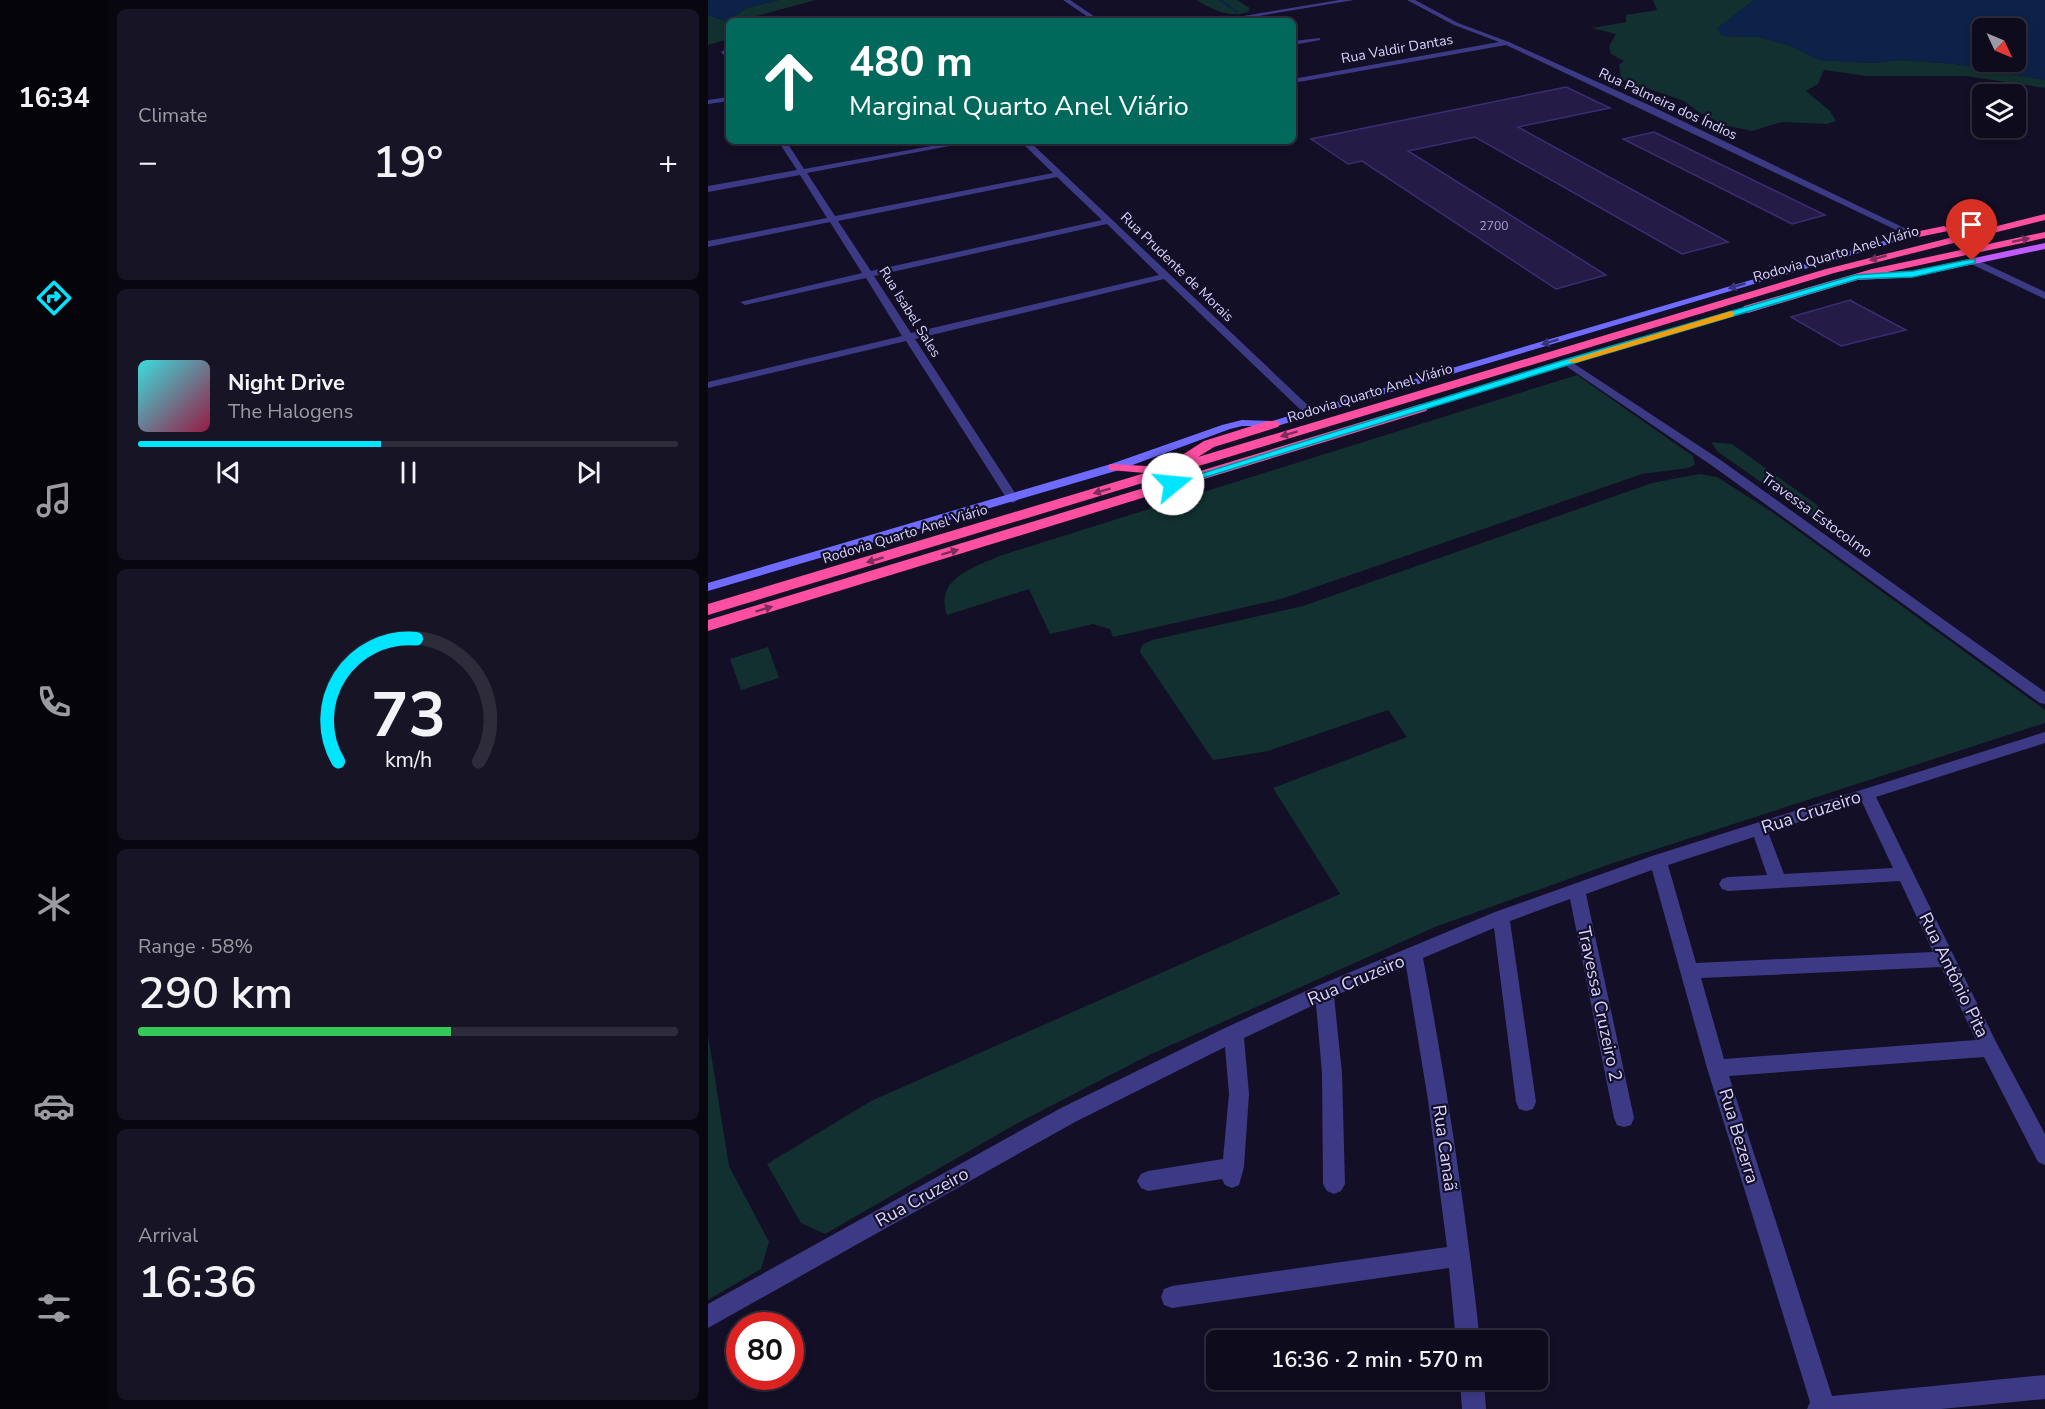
<!DOCTYPE html>
<meta charset="utf-8">
<style>
body{margin:0;font-family:"Nunito Sans",sans-serif;background:#171425;color:#f1f3f6;height:100vh;display:flex;flex-direction:column;font-size:22px;white-space:nowrap}
*{box-sizing:border-box;margin:0}
p{font-size:20px;color:#9b9ba3}
.icon{flex:none;width:33px;height:33px;fill:none;stroke:currentColor;stroke-width:2;stroke-linecap:round;stroke-linejoin:round}
.map{position:relative;flex:1;overflow:hidden}
.sheet{display:flex;flex-direction:column;gap:9px;padding:9px;background:#08060f;width:600px}
.sheet>*{flex:none}
.banner{position:absolute;left:18px;top:18px;width:570px;height:126px;border-radius:9px;box-shadow:0 3px 9px #0003,0 0 0 2px #2e2b3b;background:#00695c;color:#fff;overflow:hidden}
.needle{width:39px;rotate:134deg}
.buttons{position:absolute;left:1264px;top:18px;display:grid;gap:12px}
.buttons a{display:grid;place-items:center;width:54px;height:54px;border-radius:9px;background:#0e0b1c;box-shadow:0 3px 9px #0003,0 0 0 2px #2e2b3b;font-size:30px}
.speed{position:absolute;left:18px;top:1312px;display:flex;gap:12px;font-size:30px;font-weight:700;text-align:center}
.speed>*{display:grid;place-content:center;width:78px;height:78px;border-radius:50%;background:#0e0b1c;box-shadow:0 3px 9px #0003,0 0 0 2px #2e2b3b;line-height:1}
.speed .limit{border:9px solid #d22;background:#fff;color:#111}
.pin{position:absolute;display:grid;place-items:center;width:51px;height:51px;color:#fff;margin:-62px -26px;border-radius:50% 50% 50% 0;rotate:-45deg;box-shadow:0 0 6px #0007}
.pin .icon{rotate:45deg}
.me{position:absolute;width:66px;margin:-33px;rotate:73deg;stroke-linejoin:round;filter:drop-shadow(0 0 4px #0008)}
.turn{display:flex;align-items:center;gap:21px;height:126px;padding:0 24px;font-size:27px}
.turn .icon{width:78px;height:78px;stroke-width:2.5}
.turn b{display:block;font-size:42px;line-height:51px}
.big{font-size:45px;font-weight:600;line-height:1.1}
.sheet .widget{flex:1;display:flex;flex-direction:column;justify-content:center;gap:9px;min-width:0;padding:0 21px;border-radius:9px;background:#171425}
.sheet .dial{align-items:center;gap:0}
.dial svg{height:156px;overflow:visible;fill:none;stroke:#2e2b3b;stroke-width:7;stroke-linecap:round;text-anchor:middle}
.dial text{fill:#f1f3f6;stroke:none}
.song{display:flex;align-items:center;gap:18px}
.cover{width:72px;height:72px;border-radius:9px;background:linear-gradient(135deg,hsl(180 70% 55%),hsl(340 70% 35%))}
.played{height:6px;border-radius:3px;background:linear-gradient(90deg,#00e5ff 45%,#2e2b3b 45%)}
.keys{display:flex;justify-content:space-around;direction:ltr}
.heat{display:flex;justify-content:space-between;align-items:center;font-size:33px;direction:ltr}
.charge{height:9px;border-radius:4px;background:linear-gradient(90deg,#34c759 58%,#2e2b3b 0)}
.trip{position:absolute;left:498px;top:1330px;width:342px;height:60px;border-radius:9px;background:#0e0b1c;box-shadow:0 3px 9px #0003,0 0 0 2px #2e2b3b;font-weight:600;line-height:60px;text-align:center}
main{display:flex;flex:1;min-height:0}
.tab-bar{display:flex;flex-direction:column;width:108px;justify-content:space-around;align-items:center;background:#06040b;color:#9b9ba3}
.tab-bar .icon{width:42px;height:42px}
.tab-bar .on{color:#00e5ff}
.tab-bar b{font-size:27px;color:#f1f3f6}
.map>svg:first-child{display:block}
.green{fill:#12302f}
.water{fill:#0c2248;fill-rule:evenodd}
.lines{fill:none;stroke-linecap:round;stroke-linejoin:round}
.stream{stroke:#0c2248;stroke-width:2}
.building{fill:#241b47;stroke:#3b2d73;stroke-width:1.5}
.street{fill:#3d3a85;fill-rule:evenodd}
.secondary{fill:#6f6bff;fill-rule:evenodd}
.primary{fill:#c25bff;fill-rule:evenodd}
.highway{fill:#ff4fa3;fill-rule:evenodd}
.oneway{fill:#7d2c5e}
.oneway2{fill:#38347d}
.route{fill:#00e5ff;stroke:#0095a6;stroke-width:1.5}
.slow{fill:#f59e0b}
.labels{text-anchor:middle;dominant-baseline:central;stroke-width:4.5;stroke-linejoin:round;paint-order:stroke}
.number-label{font-size:12px;fill:#aca6d1}
.far-street-label{font-size:14px;fill:#d9d4ff;stroke:#130f26}
.street-label{font-size:15px;fill:#d9d4ff;stroke:#130f26}
.near-street-label{font-size:18px;fill:#d9d4ff;stroke:#130f26}
</style>
<main>
<nav class="tab-bar">
<b>16:34</b>
<svg class="icon on" aria-label="directions" viewBox="0 0 24 24"><path d="M12 3l9 9-9 9-9-9zM9 14v-3h6M13 9l2 2-2 2"/></svg>
<svg class="icon" aria-label="music" viewBox="0 0 24 24"><path d="M9 18V5l10-2v13"/><circle cx="6" cy="18" r="3"/><circle cx="16" cy="16" r="3"/></svg>
<svg class="icon" aria-label="phone" viewBox="0 0 24 24"><path d="M5 4h4l2 5-3 2q2 4 5 5l2-3 5 2v4C11 20 4 13 5 4z"/></svg>
<svg class="icon" aria-label="climate" viewBox="0 0 24 24"><path d="M12 3v18M4 7l16 10M4 17L20 7"/></svg>
<svg class="icon" aria-label="car" viewBox="0 0 24 24"><path d="M5 17H2v-5l4-1 3-4h7l3 4 3 1v5h-3M9 17h6M6 11h13"/><circle cx="7" cy="17" r="2"/><circle cx="17" cy="17" r="2"/></svg>
<svg class="icon" aria-label="filters" viewBox="0 0 24 24"><path d="M4 7h16M4 17h16"/><circle cx="9" cy="7" r="2"/><circle cx="15" cy="17" r="2"/></svg>
</nav>
<section class="sheet">
<div class="widget"><p>Climate</p>
<div class="heat"><a>−</a><b class="big">19°</b><a>+</a></div>
</div>
<div class="widget">
<div class="song"><i class="cover"></i><div><b>Night Drive</b><p>The Halogens</p></div></div>
<div class="played"></div>
<div class="keys"><svg class="icon" aria-label="previous" viewBox="0 0 24 24"><path d="M18 5L8 12l10 7zM5 5v14"/></svg><svg class="icon" aria-label="pause" viewBox="0 0 24 24"><path d="M8 5v14M16 5v14"/></svg><svg class="icon" aria-label="next" viewBox="0 0 24 24"><path d="M6 5l10 7-10 7zM19 5v14"/></svg></div>
</div>
<div class="widget dial"><svg viewBox="0 0 100 80">
<path d="M14 69A42 42 0 1 1 86 69"/>
<path d="M14 69A42 42 0 0 1 54 6" stroke="#00e5ff"/>
<text x="50" y="56" font-size="32" font-weight="700">73</text>
<text x="50" y="72" font-size="11">km/h</text>
</svg></div>
<div class="widget"><p>Range · 58%</p><b class="big">290 km</b><div class="charge"></div></div>
<div class="widget"><p>Arrival</p><b class="big">16:36</b></div>
</section>
<div class="map">
<svg width="1337" height="1409" viewBox="0 0 1337 1409">
<rect width="100%" height="100%" fill="#130f26"/>
<!-- green -->
<g class="green">
<path d="M71,0H108L41,18L39,21H21V39L0,45V15L19,21L38,8Z"/>
<path d="M488,0H529L542,8L540,12C522,19 504,9 488,0Z"/>
<path d="M945,0H1046L1023,18L1014,36L1051,37L1083,46L1111,60L1166,63L1193,60L1248,64L1337,80V88L1258,76H1159L1116,70L1110,84L1098,91L1122,111L1128,121L1119,124L1074,122L1044,131L1016,125L989,111L976,101L913,79L911,65L916,61L903,54L901,46L908,34L884,28L918,22V15L949,10Z"/>
<path d="M869,375L985,456L987,465L980,468L934,474L573,599L405,637L402,629L385,624L342,634L321,589L239,615C226,579 265,568 291,556Z"/>
<path d="M1003,442L1024,444L1109,505L1139,542L1010,452Z"/>
<path d="M991,474L1009,477L1064,512L1337,710V723L905,863L727,927L441,1055L308,1124L117,1234L93,1223L59,1164L163,1101L632,894L565,788L699,737L680,710L560,751L505,760L432,652L434,645L444,640L595,606L944,483Z"/>
<path d="M60,647L71,678L33,690L22,659Z"/>
<path d="M0,1035L21,1166L61,1242L53,1269L0,1300Z"/>
</g>
<!-- water -->
<g class="water">
<path d="M0,0H71L38,8L19,21L0,15Z"/>
<path d="M1046,0H1337V80L1248,64L1193,60L1166,63L1111,60L1083,46L1051,37L1014,36L1009,28ZM1275,28H1308V62H1275Z"/>
</g>
<g class="lines">
<!-- stream -->
<path class="stream" d="M512,0L529,12"/>
</g>
<!-- building -->
<g class="building">
<path d="M858,87L902,108L810,127L1020,242L974,254L767,137L700,151L898,275L848,289L654,161L640,164L603,139Z"/>
<path d="M946,132L1117,215L1084,224L915,139Z"/>
<path d="M1142,300L1147,303L1198,330L1133,346L1083,317Z"/>
</g>
<g class="lines">
<!-- street -->
<g class="street">
<path d="M355,0H362L393,21H386Z"/>
<path d="M631,0H646L520,21H505Z"/>
<path d="M699,0H707L750,23L801,42L943,106L1211,235L1203,237L798,45L585,83V79L791,42L746,25Z"/>
<path d="M612,38V40L585,45V41Z"/>
<path d="M16,50L21,54V60L13,52Z"/>
<path d="M21,97V101L0,104V100Z"/>
<path d="M70,141H78L96,169L251,141H268L99,173L127,216L345,173L312,141H321L608,413L602,416L598,415L456,279L207,339L311,499L305,503L299,499L198,341L0,388V382L194,336L158,278L37,305L32,302L154,273L122,222L0,247V241L119,218L92,175L0,192V186L89,170ZM349,177L394,220L163,271L130,221ZM399,224L451,275L203,333L166,276Z"/>
<path d="M1261,259H1267L1337,292V299L1261,263Z"/>
<path d="M859,359L1014,461L1337,692V704L1332,703L1006,467L855,364V360Z"/>
<path d="M1337,732V743L1168,797L1288,1042L1337,1134V1165L1330,1162L1276,1057L1021,1076L1124,1396L1337,1375V1399L1233,1409H1099L1102,1402L999,1068L944,870L878,894L926,1118L923,1125L916,1127L909,1125L906,1118L862,899L802,921L828,1102L825,1109L818,1111L811,1109L808,1102L786,928L715,958C739,1085 758,1213 772,1341H748L741,1268L464,1308L456,1305L453,1297L456,1289L464,1286L739,1247L720,1100L698,966L626,996L634,1073L637,1184L633,1191L626,1194L619,1191L615,1184L614,1073L608,1004L536,1038L541,1094L536,1167L531,1185L524,1188L517,1185L514,1179L440,1191L433,1188L429,1181L433,1174L440,1171L515,1159L521,1094L517,1047L367,1122L0,1328V1304L353,1108L519,1027L609,986L787,912L944,856ZM1154,802L1185,868L1076,874L1060,832ZM1046,837L1059,875L1020,877L1014,879L1011,884L1014,889L1020,891L1192,881L1225,952L988,963L960,865ZM1233,967L1268,1040L1016,1059L993,978Z"/>
<path d="M752,1380H776L778,1409H754Z"/>
</g>
<!-- secondary -->
<path class="secondary" d="M1203,233L1211,235L569,426H534L522,429L411,470L0,591V583L403,464L514,425L534,420L564,421Z"/>
<!-- primary -->
<path class="primary" d="M1337,243V249L1205,277L1150,280L1145,277L1150,274L1205,271Z"/>
<!-- highway -->
<g class="highway">
<path d="M1337,214V220L1126,273L0,615V604L437,473L402,470L400,467L402,464L457,467L471,463L469,460L471,457L496,441L560,421H570L572,424L570,427L506,447L490,457L1118,269Z"/>
<path d="M1236,226L1241,229L1240,231L1206,238L1201,235L1202,233Z"/>
<path d="M1337,232V238L1166,275L1040,313L1034,309L1036,306L1164,269Z"/>
<path d="M713,404L720,408L718,411L0,631V620Z"/>
</g>
</g>
<!-- one-way arrows -->
<defs><path id="oneway-solid" d="M-6-.8H1V-3.2L6.5 0L1 3.2V.8H-6Z" transform="scale(1.5)"/></defs>
<g class="oneway">
<use href="#oneway-solid" transform="translate(1313 240) rotate(-12)"/>
<use href="#oneway-solid" transform="translate(1170 258) rotate(165)"/>
<use href="#oneway-solid" transform="translate(581 434) rotate(163)"/>
<use href="#oneway-solid" transform="translate(394 491) rotate(163)"/>
<use href="#oneway-solid" transform="translate(242 552) rotate(-17)"/>
<use href="#oneway-solid" transform="translate(167 560) rotate(163)"/>
<use href="#oneway-solid" transform="translate(56 609) rotate(-17)"/>
</g>
<g class="oneway2">
<use href="#oneway-solid" transform="translate(1029 286) rotate(163)"/>
<use href="#oneway-solid" transform="translate(842 342) rotate(163)"/>
</g>
<!-- route -->
<path class="route" d="M1264,259H1267V263L1205,277L1150,279L863,364L469,486L465,487L460,484L856,360L1147,275L1205,271Z"/>
<!-- slow -->
<path class="slow" d="M1023,311L1026,312V316L867,363L859,361Z"/>
<g class="labels">
<!-- number labels -->
<g class="number-label">
<text x="786" y="226">2700</text>
</g>
<!-- far-street labels -->
<g class="far-street-label">
<text transform="translate(689 49) rotate(-10)">Rua Valdir Dantas</text>
<text transform="translate(960 104) rotate(25)">Rua Palmeira dos Índios</text>
<text transform="translate(1128 254) rotate(-16)">Rodovia Quarto Anel Viário</text>
<text transform="translate(469 267) rotate(44)">Rua Prudente de Morais</text>
<text transform="translate(202 312) rotate(58)">Rua Isabel Sales</text>
<text transform="translate(662 393) rotate(-17)">Rodovia Quarto Anel Viário</text>
<text transform="translate(197 534) rotate(-17)">Rodovia Quarto Anel Viário</text>
</g>
<!-- street labels -->
<g class="street-label">
<text transform="translate(1109 515) rotate(36)">Travessa Estocolmo</text>
</g>
<!-- near-street labels -->
<g class="near-street-label">
<text transform="translate(1103 812) rotate(-18)">Rua Cruzeiro</text>
<text transform="translate(1246 975) rotate(64)">Rua Antônio Pita</text>
<text transform="translate(648 980) rotate(-23)">Rua Cruzeiro</text>
<text transform="translate(892 1004) rotate(78)">Travessa Cruzeiro 2</text>
<text transform="translate(1031 1136) rotate(73)">Rua Bezerra</text>
<text transform="translate(737 1148) rotate(82)">Rua Canaã</text>
<text transform="translate(214 1197) rotate(-29)">Rua Cruzeiro</text>
</g>
</g>
</svg>
<div class="buttons">
<a><svg class="needle" viewBox="-14 -14 28 28"><path d="M0-13l5 13h-10z" fill="#e53935"/><path d="M0 13l5-13h-10z" fill="#9b9ba3"/></svg></a>
<a><svg class="icon" aria-label="layers" viewBox="0 0 24 24"><path d="M12 4l9 5-9 5-9-5zM3 14l9 5 9-5"/></svg></a>
</div>
<div class="speed"><div class="limit">80</div></div>
<div class="pin" style="left:1264px;top:261px;background:#d93025"><svg class="icon" aria-label="arrive" viewBox="0 0 24 24"><path d="M6 21V4h12l-3 4 3 4H6"/></svg></div>
<svg class="me" style="left:465px;top:484px" viewBox="-20 -20 40 40"><circle r="19" fill="#fff"/><path d="M0-13L10 11 0 6-10 11z" fill="#00e5ff"/></svg>
<div class="trip">16:36 · 2 min · 570 m</div>
<div class="banner">
<div class="turn"><svg class="icon" aria-label="ahead" viewBox="0 0 24 24"><path d="M12 20V5M6 11l6-6 6 6"/></svg><div><b>480 m</b>Marginal Quarto Anel Viário</div></div>
</div>
</div>
</main>
